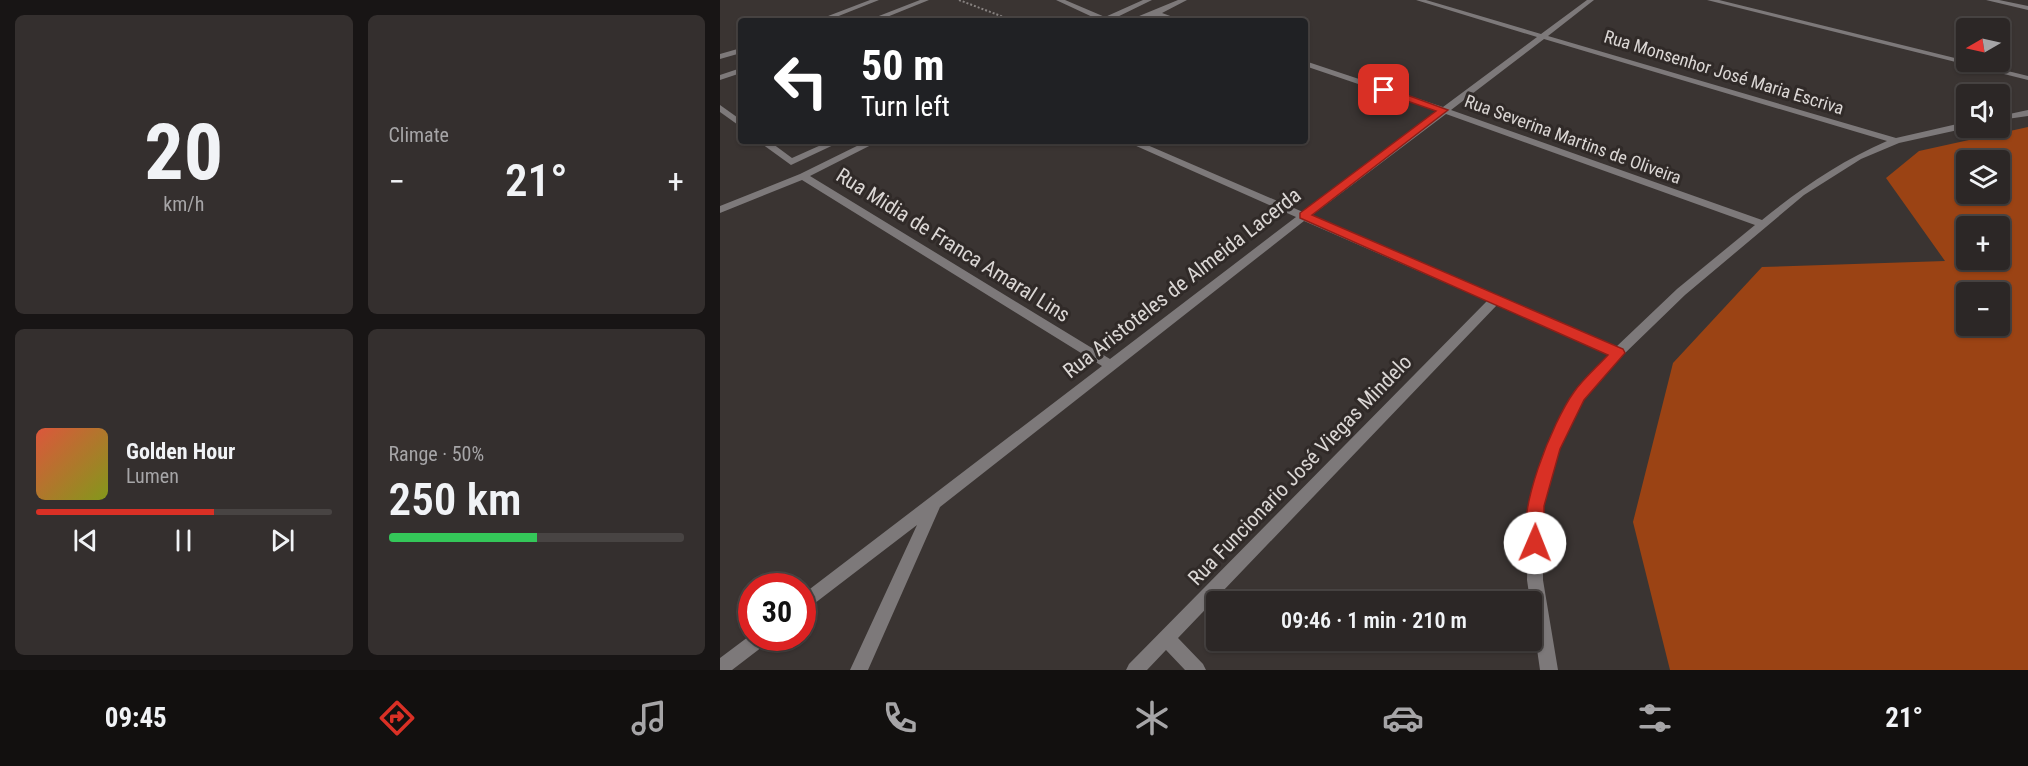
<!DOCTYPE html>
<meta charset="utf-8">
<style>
body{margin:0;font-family:"Roboto Condensed",sans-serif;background:#342f2e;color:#f1f3f6;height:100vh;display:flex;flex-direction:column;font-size:22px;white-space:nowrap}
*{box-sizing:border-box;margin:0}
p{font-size:20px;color:#a6a5a7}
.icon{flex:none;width:33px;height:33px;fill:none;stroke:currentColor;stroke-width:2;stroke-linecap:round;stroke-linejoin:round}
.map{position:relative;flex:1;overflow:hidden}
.details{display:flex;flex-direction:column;gap:15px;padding:15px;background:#181515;width:720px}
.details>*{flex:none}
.guide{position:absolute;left:18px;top:18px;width:570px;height:126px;border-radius:6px;box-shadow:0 2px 4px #0004,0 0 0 2px #484443;background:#202124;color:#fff;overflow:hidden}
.needle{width:39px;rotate:261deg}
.controls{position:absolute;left:1236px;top:18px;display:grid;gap:12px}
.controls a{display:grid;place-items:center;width:54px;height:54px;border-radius:6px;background:#2c2726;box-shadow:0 2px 4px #0004,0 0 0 2px #484443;font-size:30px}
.speed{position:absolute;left:18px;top:573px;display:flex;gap:12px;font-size:30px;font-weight:700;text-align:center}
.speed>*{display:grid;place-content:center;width:78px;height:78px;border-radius:50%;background:#2c2726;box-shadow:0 2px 4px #0004,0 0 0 2px #484443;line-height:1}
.speed .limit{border:9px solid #d22;background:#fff;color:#111}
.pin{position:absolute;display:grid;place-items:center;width:51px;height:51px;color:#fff;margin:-26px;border-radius:12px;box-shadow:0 3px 9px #0006}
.me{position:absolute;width:66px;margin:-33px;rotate:1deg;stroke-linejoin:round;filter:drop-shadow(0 0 4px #0008)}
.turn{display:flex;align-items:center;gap:21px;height:126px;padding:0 24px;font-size:27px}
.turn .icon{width:78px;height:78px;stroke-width:2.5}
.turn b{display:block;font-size:42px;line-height:51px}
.big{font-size:45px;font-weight:600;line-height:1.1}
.details .card{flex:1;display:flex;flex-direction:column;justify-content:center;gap:9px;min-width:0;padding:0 21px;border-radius:9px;background:#342f2e}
.details .dial{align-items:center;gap:0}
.dial b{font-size:78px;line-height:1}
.song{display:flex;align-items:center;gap:18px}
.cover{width:72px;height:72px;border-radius:9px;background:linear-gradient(135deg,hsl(10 70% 55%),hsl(70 70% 35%))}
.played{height:6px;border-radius:3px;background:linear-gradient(90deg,#d93025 60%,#484443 60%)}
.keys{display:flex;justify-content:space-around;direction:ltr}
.heat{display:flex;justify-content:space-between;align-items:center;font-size:33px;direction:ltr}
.charge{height:9px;border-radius:4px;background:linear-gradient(90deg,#34c759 50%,#484443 0)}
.details .tiles{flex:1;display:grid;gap:15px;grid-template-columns:repeat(2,1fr)}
.trip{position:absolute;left:486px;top:591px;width:336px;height:60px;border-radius:6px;background:#2c2726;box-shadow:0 2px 4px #0004,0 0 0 2px #484443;font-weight:600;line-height:60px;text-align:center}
.menu{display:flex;height:96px;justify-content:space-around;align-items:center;background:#12100f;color:#a6a5a7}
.menu .icon{width:42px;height:42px}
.menu .active{color:#d93025}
.menu b{font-size:27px;color:#f1f3f6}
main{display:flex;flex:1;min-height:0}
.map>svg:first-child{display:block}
.forest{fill:#9b4314;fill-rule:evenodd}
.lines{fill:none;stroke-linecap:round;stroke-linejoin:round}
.path{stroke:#878280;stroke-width:2;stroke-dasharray:2 2;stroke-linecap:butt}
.service{fill:#7d797a;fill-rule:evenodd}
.minor{fill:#7d797a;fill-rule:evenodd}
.route{fill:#d93025;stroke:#8d1f18;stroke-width:1.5}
.labels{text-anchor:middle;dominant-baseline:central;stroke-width:6;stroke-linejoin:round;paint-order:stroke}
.far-street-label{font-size:18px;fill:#dbd7d5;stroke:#302a28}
.street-label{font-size:21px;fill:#dbd7d5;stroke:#302a28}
</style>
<main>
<section class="details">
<div class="tiles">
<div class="card dial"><b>20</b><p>km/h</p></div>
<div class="card"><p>Climate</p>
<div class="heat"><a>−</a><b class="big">21°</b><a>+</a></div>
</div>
<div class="card">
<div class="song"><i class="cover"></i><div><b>Golden Hour</b><p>Lumen</p></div></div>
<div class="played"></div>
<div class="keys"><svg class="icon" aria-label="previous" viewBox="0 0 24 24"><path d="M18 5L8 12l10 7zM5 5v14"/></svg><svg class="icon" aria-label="pause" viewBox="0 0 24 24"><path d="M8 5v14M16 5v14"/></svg><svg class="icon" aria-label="next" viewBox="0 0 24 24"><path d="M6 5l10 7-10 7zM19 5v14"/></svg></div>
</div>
<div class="card"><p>Range · 50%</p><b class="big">250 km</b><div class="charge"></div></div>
</div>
</section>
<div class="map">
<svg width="1308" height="670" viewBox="0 0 1308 670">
<rect width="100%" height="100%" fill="#3a3432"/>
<!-- forest -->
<path class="forest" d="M1308,127V670H950L913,522L953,363L1042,267L1225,261L1166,178L1199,151ZM1246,160H1280V194H1246ZM1246,226H1280V260H1246ZM1246,292H1280V326H1246Z"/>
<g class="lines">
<!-- path -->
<path class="path" d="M239,0L294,21"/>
<!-- service -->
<g class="service">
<path d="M200,0H209L157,21H146Z"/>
<path d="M336,0H345L385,17L423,0H432L389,21H378L379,20Z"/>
<path d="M21,68V73L0,80V75Z"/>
<path d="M0,105L21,120V127L0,112Z"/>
<path d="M38,141H49L72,158L110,141H122L71,165Z"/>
</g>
<!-- minor -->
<g class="minor">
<path d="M150,0H159L106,21H95Z"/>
<path d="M458,0H467L442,13L464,21C454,21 447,17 438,16C430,15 417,21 407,21Z"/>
<path d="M696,0H706L821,34L867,0H874L828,36L1176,138L1246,122L1247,128L1179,143L1141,159L1084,195L965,295L902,356L864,399L839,449L823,506V580L838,670H820L807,580L809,506L825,449L854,392L889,354L777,305L458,638L483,664L486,670H465L446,650L427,670H406L409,664L767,301L584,221L220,507L148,670H130L197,525L82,613V595L382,366L82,180L0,213V206L80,174L147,141H159L90,176L390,359L576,217L405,141H418L583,212L718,111L585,66V61L723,107L817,37ZM824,39L1167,141C1121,161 1081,188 1042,220L731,110ZM726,114L1035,225L957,289L896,347L591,216Z"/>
<path d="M987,0H999L1308,76V80Z"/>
<path d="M1266,0H1279L1308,6V10Z"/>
<path d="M21,48V53L0,59V54Z"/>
<path d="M1308,110V116L1280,120V116Z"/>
<path d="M32,634V638H48L46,644L12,670H0V658Z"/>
</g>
</g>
<!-- route -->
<path class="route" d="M661,88H668L728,110L592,215L903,349L905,353L864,400L840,449L824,506V543L821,549L815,551L809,549C794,515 833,421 854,392C863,379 877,367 888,355L580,218V213L716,111L661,92Z"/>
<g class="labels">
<!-- far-street labels -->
<g class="far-street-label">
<text transform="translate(1004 72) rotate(17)">Rua Monsenhor José Maria Escriva</text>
<text transform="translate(853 139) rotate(20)">Rua Severina Martins de Oliveira</text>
</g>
<!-- street labels -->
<g class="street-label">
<text transform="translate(233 245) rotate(32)">Rua Midia de Franca Amaral Lins</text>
<text transform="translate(462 283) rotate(-38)">Rua Aristoteles de Almeida Lacerda</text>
<text transform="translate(580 470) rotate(-46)">Rua Funcionario José Viegas Mindelo</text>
</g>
</g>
</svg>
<div class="controls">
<a><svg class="needle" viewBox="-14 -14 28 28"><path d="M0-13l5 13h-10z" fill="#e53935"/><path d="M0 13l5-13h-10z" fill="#a6a5a7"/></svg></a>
<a><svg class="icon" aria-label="sound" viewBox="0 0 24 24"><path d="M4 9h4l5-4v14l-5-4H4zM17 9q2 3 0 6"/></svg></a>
<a><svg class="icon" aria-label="layers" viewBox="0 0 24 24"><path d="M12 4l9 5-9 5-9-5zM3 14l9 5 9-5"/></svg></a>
<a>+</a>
<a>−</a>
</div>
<div class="speed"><div class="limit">30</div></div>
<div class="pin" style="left:664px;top:90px;background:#d93025"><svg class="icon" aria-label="arrive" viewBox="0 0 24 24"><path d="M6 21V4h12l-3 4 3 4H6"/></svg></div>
<svg class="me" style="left:815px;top:543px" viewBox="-20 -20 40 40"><circle r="19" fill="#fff"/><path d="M0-13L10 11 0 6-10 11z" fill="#d93025"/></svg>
<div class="trip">09:46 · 1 min · 210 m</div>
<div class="guide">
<div class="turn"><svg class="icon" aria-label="left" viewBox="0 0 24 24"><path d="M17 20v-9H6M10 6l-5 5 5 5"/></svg><div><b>50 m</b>Turn left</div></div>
</div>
</div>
</main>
<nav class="menu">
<b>09:45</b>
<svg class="icon active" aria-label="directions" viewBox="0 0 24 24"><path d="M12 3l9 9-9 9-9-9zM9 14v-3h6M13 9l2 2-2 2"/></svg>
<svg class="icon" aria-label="music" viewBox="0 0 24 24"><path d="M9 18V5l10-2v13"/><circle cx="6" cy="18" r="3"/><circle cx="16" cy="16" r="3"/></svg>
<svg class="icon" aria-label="phone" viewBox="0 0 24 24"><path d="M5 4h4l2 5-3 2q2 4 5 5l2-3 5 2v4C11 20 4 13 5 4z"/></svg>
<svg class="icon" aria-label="climate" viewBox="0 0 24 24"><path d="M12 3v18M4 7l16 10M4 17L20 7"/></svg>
<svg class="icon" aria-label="car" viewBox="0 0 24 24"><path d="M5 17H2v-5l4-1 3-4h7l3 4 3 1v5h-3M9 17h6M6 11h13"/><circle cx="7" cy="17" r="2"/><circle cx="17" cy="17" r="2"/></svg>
<svg class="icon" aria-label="filters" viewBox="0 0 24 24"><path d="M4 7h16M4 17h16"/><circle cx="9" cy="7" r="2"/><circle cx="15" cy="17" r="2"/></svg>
<b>21°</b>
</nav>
